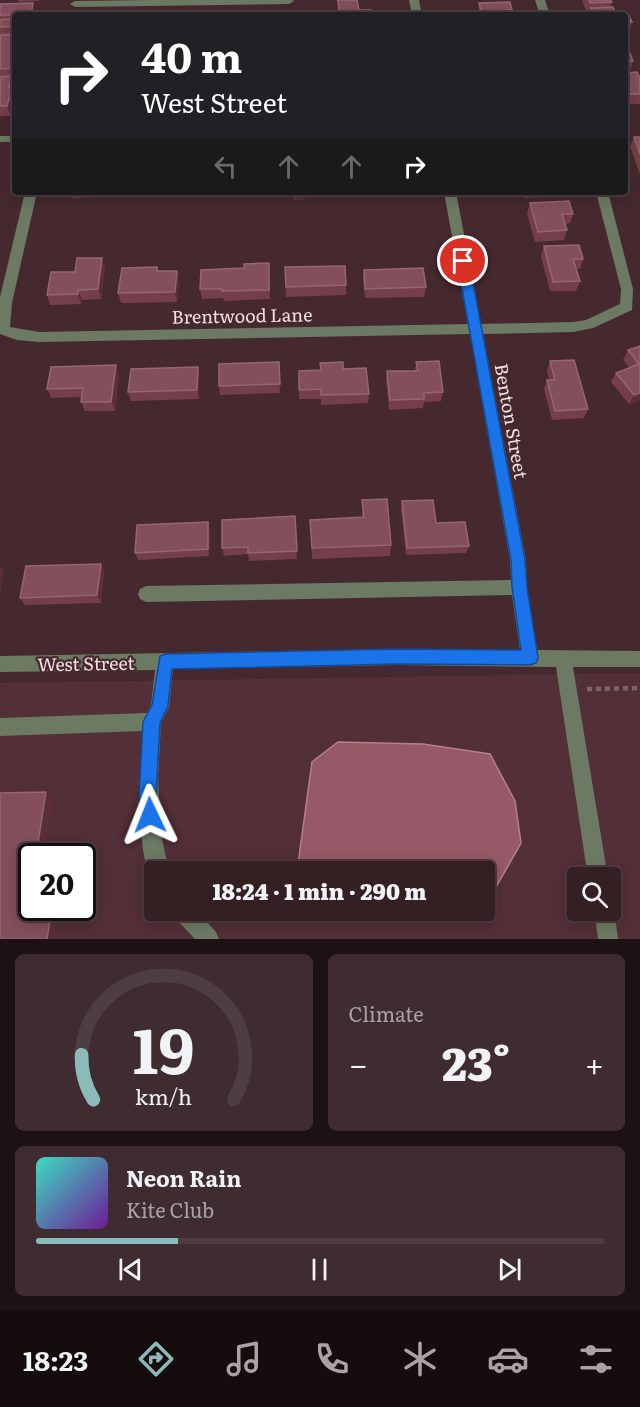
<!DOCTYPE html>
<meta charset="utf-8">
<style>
body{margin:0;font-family:Literata,serif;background:#3f2c30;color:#f1f3f6;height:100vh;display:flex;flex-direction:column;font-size:22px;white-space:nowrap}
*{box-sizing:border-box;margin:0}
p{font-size:20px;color:#a9a2a6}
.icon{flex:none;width:33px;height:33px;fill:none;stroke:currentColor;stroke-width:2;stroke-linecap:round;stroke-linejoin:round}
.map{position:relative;height:939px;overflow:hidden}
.side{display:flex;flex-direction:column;gap:15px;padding:15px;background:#1d1113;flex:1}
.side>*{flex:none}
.guide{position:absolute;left:12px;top:12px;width:616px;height:183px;border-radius:6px;box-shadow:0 3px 15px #0003,0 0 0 2px #4e3d41;background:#202124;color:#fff;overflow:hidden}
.buttons{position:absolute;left:567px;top:867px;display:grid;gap:12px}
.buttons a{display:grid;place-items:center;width:54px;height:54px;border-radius:6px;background:#341f23;box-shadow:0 3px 15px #0003,0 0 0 2px #4e3d41;font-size:30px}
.speed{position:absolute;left:18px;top:843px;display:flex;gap:12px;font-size:30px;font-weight:700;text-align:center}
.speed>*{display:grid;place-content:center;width:78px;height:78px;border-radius:50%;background:#341f23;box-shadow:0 3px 15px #0003,0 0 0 2px #4e3d41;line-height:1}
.speed .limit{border:3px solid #111;border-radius:9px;background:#fff;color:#111}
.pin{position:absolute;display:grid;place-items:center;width:51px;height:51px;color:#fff;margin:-26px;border:3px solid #fff;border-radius:50%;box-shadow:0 2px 6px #0007}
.me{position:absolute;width:66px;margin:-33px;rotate:358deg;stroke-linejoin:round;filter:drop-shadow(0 0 4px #0008)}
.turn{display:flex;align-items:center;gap:21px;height:126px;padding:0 30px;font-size:27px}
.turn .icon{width:78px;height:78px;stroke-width:2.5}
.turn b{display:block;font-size:42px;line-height:51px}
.lanes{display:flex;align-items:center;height:57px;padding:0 30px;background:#0003;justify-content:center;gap:30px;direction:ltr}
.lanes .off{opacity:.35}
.big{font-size:45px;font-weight:800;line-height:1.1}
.side .tile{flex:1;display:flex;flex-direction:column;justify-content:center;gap:9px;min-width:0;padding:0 21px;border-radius:9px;background:#3f2c30}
.side .dial{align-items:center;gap:0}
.dial svg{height:156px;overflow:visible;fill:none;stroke:#4e3d41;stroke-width:7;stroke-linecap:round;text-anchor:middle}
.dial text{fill:#f1f3f6;stroke:none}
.song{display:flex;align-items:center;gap:18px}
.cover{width:72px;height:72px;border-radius:9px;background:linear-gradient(135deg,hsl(170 70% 55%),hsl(280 70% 35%))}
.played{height:6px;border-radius:3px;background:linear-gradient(90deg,#8bbbb9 25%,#4e3d41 25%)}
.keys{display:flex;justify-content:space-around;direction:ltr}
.heat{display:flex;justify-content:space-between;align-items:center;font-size:33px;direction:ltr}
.side .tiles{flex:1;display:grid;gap:15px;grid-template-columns:1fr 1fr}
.tile:last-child{grid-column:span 2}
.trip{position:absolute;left:144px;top:861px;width:351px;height:60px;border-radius:6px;background:#341f23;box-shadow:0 3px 15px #0003,0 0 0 2px #4e3d41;font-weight:800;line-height:60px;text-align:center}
.menu{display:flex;height:96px;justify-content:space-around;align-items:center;background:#150c0e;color:#a9a2a6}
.menu .icon{width:42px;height:42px}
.menu .current{color:#8bbbb9}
.menu b{font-size:27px;color:#f1f3f6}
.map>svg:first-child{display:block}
.built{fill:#532f37;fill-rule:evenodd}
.water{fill:#975967;stroke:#b2818c;stroke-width:1.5}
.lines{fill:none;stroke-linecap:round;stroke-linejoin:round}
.path{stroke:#7e656a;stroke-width:4.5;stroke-dasharray:5 4;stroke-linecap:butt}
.minor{fill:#6c7a64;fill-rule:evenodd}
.wall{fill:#753e4b}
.shaded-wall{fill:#5c2e39}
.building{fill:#834f5c;stroke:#946671;stroke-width:1.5}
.route{fill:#1a73e8;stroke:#114b97;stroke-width:1.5}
.labels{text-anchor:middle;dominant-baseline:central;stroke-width:4.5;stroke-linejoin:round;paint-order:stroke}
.street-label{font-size:18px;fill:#f2dfe2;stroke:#45292f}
</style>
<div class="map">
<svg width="640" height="939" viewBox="0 0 640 939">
<rect width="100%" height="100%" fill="#45292f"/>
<!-- built -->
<path class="built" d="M640,673V939H0V683ZM32,856H82V908H32ZM154,872H484V910H154ZM578,878H610V910H578Z"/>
<!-- water -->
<path class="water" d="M338,742L423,744L490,754L515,801L521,843L487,903H485L484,872L304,871L298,864L312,762Z"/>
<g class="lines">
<!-- path -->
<path class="path" d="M587,689L640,688"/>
<!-- minor -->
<g class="minor">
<path d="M155,0H293L294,1L289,4L75,7L70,4L75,1Z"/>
<path d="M409,0H419L422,15H412Z"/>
<path d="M535,0H545L550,15H540Z"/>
<rect x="0" y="136" width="15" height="6"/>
<path d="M25,192H37L12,303L10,327L39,332L468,324L444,192H456L481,324L573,322L586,320L620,304L621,289L596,192H608L633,289L632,310L593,328L573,332L483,334L526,560L527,587L537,650L640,651V667H573L608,878H588L556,667L398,665L173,669L169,707L161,723L158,778L161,834L169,872H154V880C134,861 141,760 142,731L0,736V718L147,713L151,705L155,670L0,672V656L398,649L520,650L512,595L146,602L140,599L138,594L140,589L146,586L511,580L510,560L470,334L39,342L17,340L0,334V297Z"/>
<path d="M610,903L614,910L618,939H598L594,910H610Z"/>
<path d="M171,910H196L216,932L219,939H195L174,917Z"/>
</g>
</g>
<!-- wall -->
<g class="wall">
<path d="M18,0H39V1L19,2Z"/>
<path d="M337,0H357L359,10L372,15H338Z"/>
<path d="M582,0H611L612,2L610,7H613L616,14H628L632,22L629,32H626V15H589L590,13H587Z"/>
<path d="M479,3L512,10L511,15H478Z"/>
<path d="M0,4L36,13V15H15V79H12L15,100L11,116H0V40L1,37H0Z"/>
<path d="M626,43L633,61L630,71H626Z"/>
<path d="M626,73L640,78V104H626Z"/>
<path d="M634,137H640V174L630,147Z"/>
<path d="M70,192H96V197L72,198Z"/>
<path d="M290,192H326L295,201Z"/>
<path d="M522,192H550L549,197L524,198Z"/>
<path d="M530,203L573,214L570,223L565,224L567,230L564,240L535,242L527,213Z"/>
<path d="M544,246L583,259L580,269H576L580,281L576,291H550L541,256Z"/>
<path d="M102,258L105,268L101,299L82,300L81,304L50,305L47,295L75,272Z"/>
<path d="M285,267L346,285V295L286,297Z"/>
<path d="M364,270L426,287L424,297L365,298L363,280Z"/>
<path d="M269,273L270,299L224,301L223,298L202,299L200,289Z"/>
<path d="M179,281L177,302L121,303L118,293Z"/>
<path d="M640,346V400L629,404L611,382L616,373L630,368L623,360L628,350Z"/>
<path d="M550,361L588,409L584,418L552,420L544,389L547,380H549L547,371Z"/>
<path d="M279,362L280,393L220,395L219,386Z"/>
<path d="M416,362L443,392L441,401L424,402L423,408L389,410L386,380L387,371H415Z"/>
<path d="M198,367L199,376V399L131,401L128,392Z"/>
<path d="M343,369L369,394L368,403L321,405V399H299V371Z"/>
<path d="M119,374L115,411H85L81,402L82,397L51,398L47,389Z"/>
<path d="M362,500L391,545L390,556L312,559L310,520L362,518Z"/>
<path d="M402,501L436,523L469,546L466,553L406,555L401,509Z"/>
<path d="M295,516L297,559L249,561L248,554L224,556L222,548Z"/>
<path d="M208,522L210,530L209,556L138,560L135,553Z"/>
<path d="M101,564L104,571L101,603L25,605L20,598Z"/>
</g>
<!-- shaded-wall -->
<g class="shaded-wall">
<path d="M33,3L36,15H31Z"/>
<path d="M12,76L15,86L14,91L15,100L11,116L7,106L9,87Z"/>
<path d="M295,192H326L295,201Z"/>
<path d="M102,258L105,268L101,299L98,289Z"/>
<path d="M177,271L179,281L177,302L175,292Z"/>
<path d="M78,290L82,300L81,304L78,294Z"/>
<path d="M116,365L119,374L115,411L111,402Z"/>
<path d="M198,367L199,376V399L197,390Z"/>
<path d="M640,393V400L629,404L634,395Z"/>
<path d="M208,522L210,530L209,556L208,549Z"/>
<path d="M101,564L104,571L101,603L97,595Z"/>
<path d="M0,566L4,572L0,593Z"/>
<path d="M46,792L54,798L45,856H36Z"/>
<path d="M52,908H60L56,939H47Z"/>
</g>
<!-- building -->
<g class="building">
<path d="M338,0H357L359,10H371L372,15H340Z"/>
<path d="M589,0H611L612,2L590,3Z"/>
<path d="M510,2L512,10H506L508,15H482L479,3Z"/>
<path d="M33,3L31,15H15V26L0,27V20L10,19L11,15H0V4Z"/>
<path d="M613,7L616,14H628L632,22H626V15H594L591,8Z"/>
<path d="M204,13V15H164Z"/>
<rect x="102" y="14" width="22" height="1"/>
<path d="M15,34V68L0,69V40L1,35Z"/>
<path d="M626,43L633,61H626Z"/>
<path d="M637,72L640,78V94H626V73Z"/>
<path d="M12,76L9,87L13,86L7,106H0V77Z"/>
<path d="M634,137H640V154Z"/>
<path d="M569,201L573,214H562L567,230L538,232L530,203Z"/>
<path d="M579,245L583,259H573L580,281L553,282L544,246Z"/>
<path d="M77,258H102L98,289L78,290V294L47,295L51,272H75Z"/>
<path d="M269,263V290L222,291V289H200L201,270L244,268V264Z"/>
<path d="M345,266L346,285L286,287L285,267Z"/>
<path d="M157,267V271H177L175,292L118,293L122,268Z"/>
<path d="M423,268L426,287L365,289L364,270Z"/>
<path d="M640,346V393L634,395L616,373L639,364L628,350Z"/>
<path d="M574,360L588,409L555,411L547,380H555L550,361Z"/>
<path d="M439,361L443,392L424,393V399L390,400L387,371H418L416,362Z"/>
<path d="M279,362L280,384L219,386V364Z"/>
<path d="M343,362V369L366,368L369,394L321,395V389L299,390V371L321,370L320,363Z"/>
<path d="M116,365L111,402H81L83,388L47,389L51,367Z"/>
<path d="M198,367L197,390L128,392L131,369Z"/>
<path d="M387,499L391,545L312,548L310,520L364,517L362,500Z"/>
<path d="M433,500L436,523L465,522L469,546L407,548L402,501Z"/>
<path d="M295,516L297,551L248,553V547L222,548V520Z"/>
<path d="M208,522V549L135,553L137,525Z"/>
<path d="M101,564L97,595L20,598L26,566Z"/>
<path d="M46,792L36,856H32V908H52L47,939H0V793Z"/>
</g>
<!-- route -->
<path class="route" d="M463,257L469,261L525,560L527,587L538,658L536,663L530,665L398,664L172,669L168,706L160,723L156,798L158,815L156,821L150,824L143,821L139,798L143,722L152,705L160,656L165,654L398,649L521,650L512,587L511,560L457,261Z"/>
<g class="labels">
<!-- street labels -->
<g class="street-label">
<text transform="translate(242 315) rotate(-1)">Brentwood Lane</text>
<text transform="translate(512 421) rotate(80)">Benton Street</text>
<text transform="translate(86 663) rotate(-1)">West Street</text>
</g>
</g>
</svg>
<div class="buttons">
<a><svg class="icon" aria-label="search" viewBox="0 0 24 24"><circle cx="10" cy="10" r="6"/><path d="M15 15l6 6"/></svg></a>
</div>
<div class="speed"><div class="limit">20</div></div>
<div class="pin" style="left:463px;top:261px;background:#d93025"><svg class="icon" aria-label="arrive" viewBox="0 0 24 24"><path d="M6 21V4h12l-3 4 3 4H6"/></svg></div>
<svg class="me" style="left:150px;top:815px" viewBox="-20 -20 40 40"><path d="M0-17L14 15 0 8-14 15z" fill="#1a73e8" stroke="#fff" stroke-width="4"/></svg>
<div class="trip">18:24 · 1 min · 290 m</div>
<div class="guide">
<div class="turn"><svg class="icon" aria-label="right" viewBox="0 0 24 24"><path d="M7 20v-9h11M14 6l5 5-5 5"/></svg><div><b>40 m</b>West Street</div></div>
<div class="lanes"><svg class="icon off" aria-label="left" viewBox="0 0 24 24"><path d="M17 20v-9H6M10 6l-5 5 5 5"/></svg><svg class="icon off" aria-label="ahead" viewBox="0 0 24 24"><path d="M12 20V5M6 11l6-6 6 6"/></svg><svg class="icon off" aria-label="ahead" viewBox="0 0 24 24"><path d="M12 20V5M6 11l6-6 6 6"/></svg><svg class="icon" aria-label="right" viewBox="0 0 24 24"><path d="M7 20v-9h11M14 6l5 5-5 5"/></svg></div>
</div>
</div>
<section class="side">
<div class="tiles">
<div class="tile dial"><svg viewBox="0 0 100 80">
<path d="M14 69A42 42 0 1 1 86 69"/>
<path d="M14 69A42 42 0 0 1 8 46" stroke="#8bbbb9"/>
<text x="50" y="56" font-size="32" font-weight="700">19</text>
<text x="50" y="72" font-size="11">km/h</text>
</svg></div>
<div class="tile"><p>Climate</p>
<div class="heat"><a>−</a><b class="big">23°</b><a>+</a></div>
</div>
<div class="tile">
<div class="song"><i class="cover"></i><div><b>Neon Rain</b><p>Kite Club</p></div></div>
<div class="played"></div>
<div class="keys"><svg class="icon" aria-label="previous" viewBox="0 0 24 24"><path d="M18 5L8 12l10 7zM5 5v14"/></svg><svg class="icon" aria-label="pause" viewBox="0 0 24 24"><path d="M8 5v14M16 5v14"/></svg><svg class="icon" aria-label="next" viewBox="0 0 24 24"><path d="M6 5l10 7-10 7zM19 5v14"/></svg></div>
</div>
</div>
</section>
<nav class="menu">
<b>18:23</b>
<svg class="icon current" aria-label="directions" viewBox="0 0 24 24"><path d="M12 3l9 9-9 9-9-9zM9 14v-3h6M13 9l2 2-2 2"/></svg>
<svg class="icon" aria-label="music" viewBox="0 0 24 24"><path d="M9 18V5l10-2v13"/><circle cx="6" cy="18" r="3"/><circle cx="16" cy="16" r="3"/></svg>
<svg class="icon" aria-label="phone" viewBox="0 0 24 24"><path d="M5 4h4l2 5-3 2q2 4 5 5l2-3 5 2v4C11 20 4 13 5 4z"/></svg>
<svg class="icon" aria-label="climate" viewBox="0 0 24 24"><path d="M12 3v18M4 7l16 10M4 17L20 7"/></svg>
<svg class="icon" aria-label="car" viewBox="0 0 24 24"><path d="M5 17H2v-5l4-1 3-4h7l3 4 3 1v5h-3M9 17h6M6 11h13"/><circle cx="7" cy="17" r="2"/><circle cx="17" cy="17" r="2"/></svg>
<svg class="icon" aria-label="filters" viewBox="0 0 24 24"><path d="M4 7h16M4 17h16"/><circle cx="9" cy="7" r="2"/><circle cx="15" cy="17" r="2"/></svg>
</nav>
